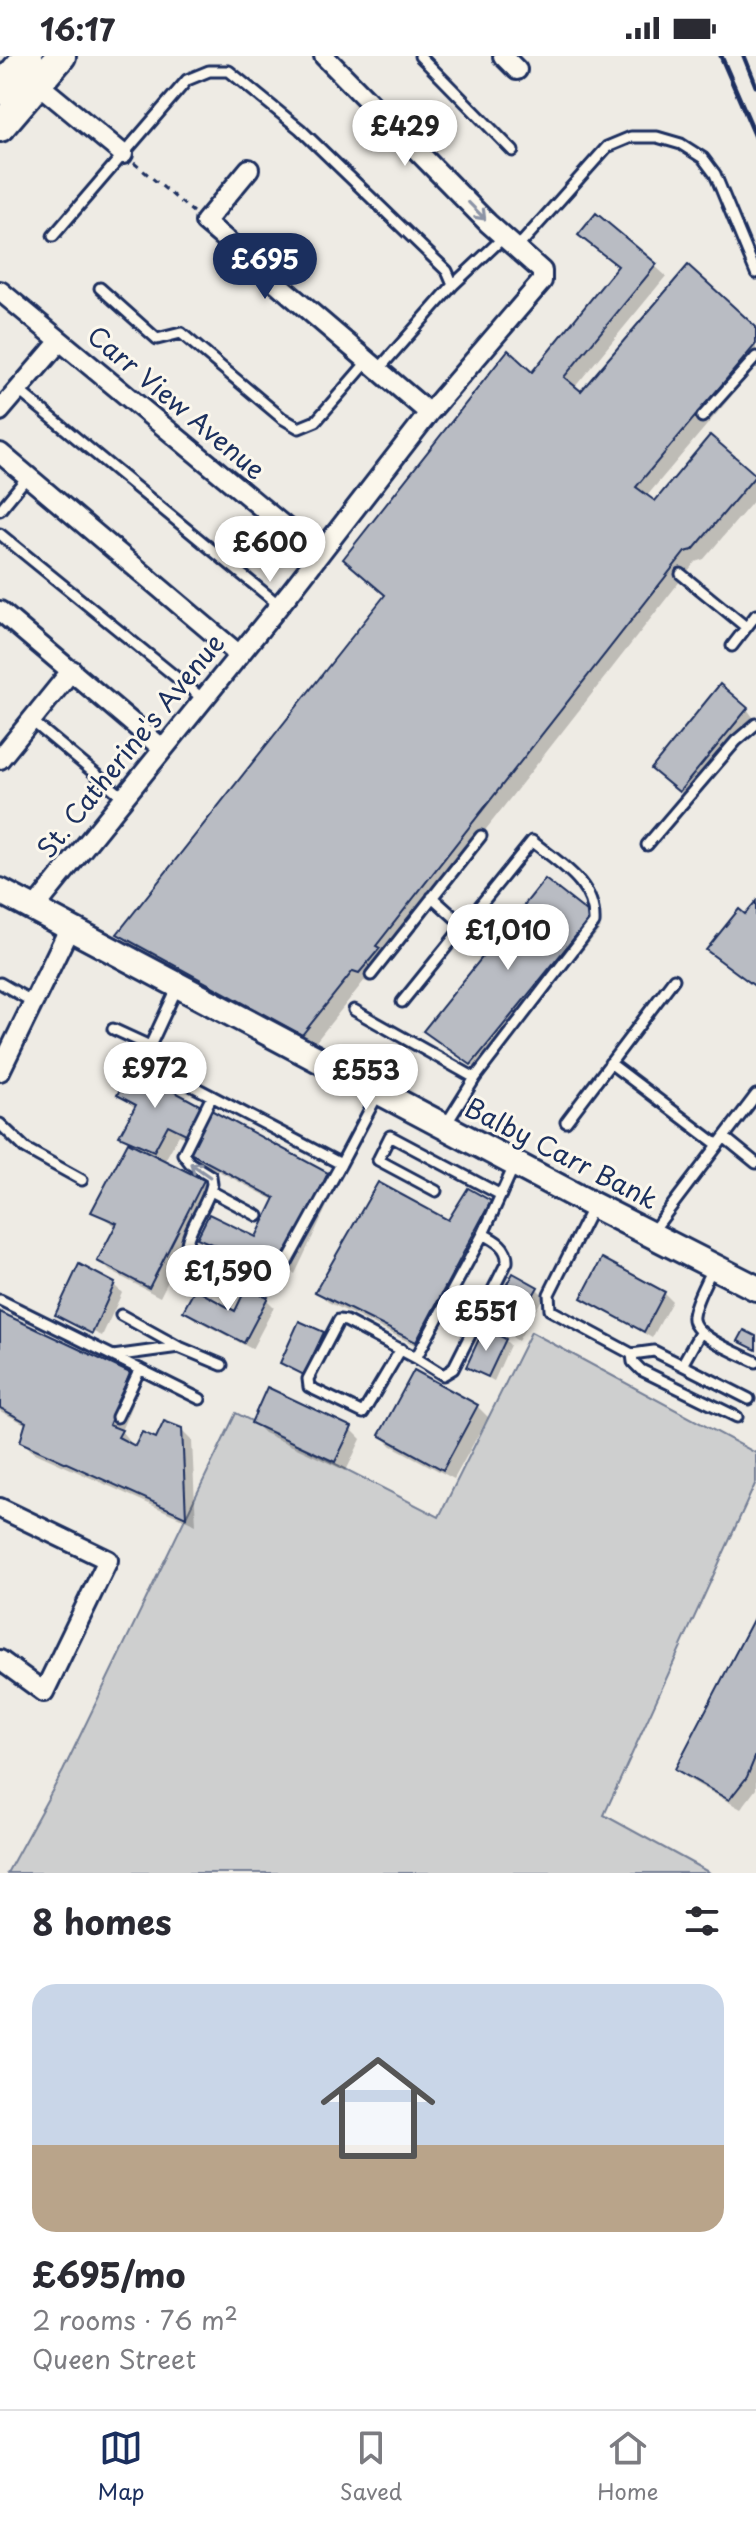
<!DOCTYPE html>
<html lang="en">
<head>
<meta charset="utf-8">
<style>
  body { margin:0; font-family:"Playpen Sans",sans-serif; background:#f7f7f7; color:#2b2b33; height:100vh; display:flex; flex-direction:column; font-size:30px; white-space:nowrap }
  * { box-sizing:border-box; margin:0 }
  p { font-size:26px; color:#7c7c81 }
  .icon { flex:none; width:44px; height:44px; fill:none; stroke:currentColor; stroke-width:2; stroke-linecap:round; stroke-linejoin:round }
  .map { position:relative; height:1817px; overflow:hidden }
  .details { display:flex; flex-direction:column; background:#fff; flex:1 }
  .details>* { flex:none }
  .price { position:absolute; translate:-50% -68px; padding:0 18px; border-radius:28px; background:#fff; color:#222; font-size:26px; line-height:52px; filter:drop-shadow(0 2px 4px #0008) }
  .price::after { content:''; position:absolute; left:50%; top:48px; width:24px; height:18px; margin-left:-12px; background:inherit; clip-path:polygon(0 0,100% 0,50% 100%) }
  .price.active { background:#1b2f5e; color:#fff }
  ul { padding:0; list-style:none }
  li { display:grid; align-content:center; gap:16px; height:424px; padding:0 32px }
  li+li { border-top:2px solid #e1e1e2 }
  li span { display:grid; place-items:center; height:248px; border-radius:24px; color:#555 }
  li>.icon { margin-inline-start:auto }
  span .icon { width:144px; height:144px; fill:#fffc; stroke-width:1 }
  li b { font-size:34px }
  h2 { display:flex; justify-content:space-between; align-items:center; height:96px; padding:0 32px; font-size:34px }
  .status { display:flex; justify-content:space-between; align-items:center; height:56px; padding:0 40px; background:#fff; direction:ltr }
  .status svg { height:22px; fill:currentColor }
  .tab-bar { display:flex; justify-content:space-around; align-items:center; height:112px; border-top:2px solid #e1e1e2; background:#fff; font-size:22px; color:#7c7c81 }
  .tab-bar a { display:grid; justify-items:center; gap:4px }
  .tab-bar .active { color:#1b2f5e }
  .map>svg:first-child { display:block }
  .green { fill:#cecfcf; stroke:#747f96; stroke-width:2 }
  .shadow { fill:#0003 }
  .building { fill:#b9bcc3; stroke:#1b2f5e; stroke-width:2 }
  .lines { fill:none; stroke-linecap:round; stroke-linejoin:round }
  .lane-casing { stroke:#1b2f5e; stroke-width:15 }
  .street-casing { stroke:#1b2f5e; stroke-width:24 }
  .secondary-casing { stroke:#1b2f5e; stroke-width:30 }
  .primary-casing { stroke:#1b2f5e; stroke-width:34 }
  .path { stroke:#1b2f5e; stroke-width:3; stroke-dasharray:6 6; stroke-linecap:butt }
  .lane { stroke:#fbf7ec; stroke-width:9 }
  .street { stroke:#fbf7ec; stroke-width:18 }
  .secondary { stroke:#fbf7ec; stroke-width:24 }
  .primary { stroke:#fbf7ec; stroke-width:28 }
  .rail { stroke:#1b2f5e; stroke-width:5 }
  .oneway { stroke:#8b93a5 }
  .labels { text-anchor:middle; stroke-width:6; stroke-linejoin:round; paint-order:stroke }
  .street-label { font-size:26px; fill:#1b2f5e; stroke:#fbf7ec }
</style>
</head>
<body>
<div class="status"><b>16:17</b><svg viewBox="0 0 49 12"><path d="M0 12V9h3v3zM5 12V6h3v6zM10 12V3h3v9zM15 12V0h3v12zM26 1h20v11H26zM47 4h2v5h-2z"/></svg></div>
<div class="map">
<svg width="756" height="1817" viewBox="0 0 756 1817">
  <rect width="100%" height="100%" fill="#eeebe4"/>
  <filter id="ink" filterUnits="userSpaceOnUse"><feTurbulence type="fractalNoise" baseFrequency=".0125" numOctaves="2"/><feDisplacementMap in="SourceGraphic" scale="16" xChannelSelector="R" yChannelSelector="G"/><feConvolveMatrix kernelMatrix="1 2 1 2 8 2 1 2 1" color-interpolation-filters="sRGB"/></filter>
  <g filter="url(#ink)">
    <path class="green" d="M531 1276 756 1397V1426L604 1759 710 1817H7L63 1715 236 1357 439 1461Z"/>
    <path class="shadow" d="M581 179 655 210 666 220 574 332 581 338 756 273V311L646 441 655 448 710 382 756 421V442L704 503 695 506 386 901 389 904 370 927 364 925 314 988 130 888 120 878 387 540 533 319 619 211Z
      M747 653 756 665 690 745 664 723Z
      M591 861 601 872 483 1018 426 974Z
      M120 1039 201 1053 210 1061 327 1118 337 1129 295 1218 273 1204 266 1216 210 1192 199 1182 257 1184 276 1145 201 1106 191 1096 196 1087 179 1079 164 1106 203 1126 213 1136 160 1241 110 1215 99 1204 117 1171 93 1155 129 1087 122 1080 136 1053Z
      M490 1146 500 1157 427 1295 328 1246 318 1236Z
      M114 1229 122 1237 102 1280 63 1261V1265L57 1258Z
      M536 1232 544 1240 518 1285 488 1265Z
      M664 1237 672 1245 652 1282 583 1241Z
      M266 1243 274 1251 252 1293 193 1262 185 1254 236 1258Z
      M0 1258 129 1318 140 1329 121 1375 136 1393 181 1374 192 1385 196 1469 33 1396 22 1385 27 1369 0 1355Z
      M323 1278 331 1286 312 1325 282 1307Z
      M505 1284 510 1289 494 1325 468 1311Z
      M477 1350 488 1361 454 1423 392 1390 381 1379Z
      M253 1366 351 1373 361 1383 346 1415 264 1377Z
      M756 1563V1733L741 1753 688 1723 677 1713Z"/>
    <path class="building" d="M596 157 657 208 564 321 581 335 688 209 756 271V288L636 431 655 445 710 379 756 419 693 494 685 496 376 890 380 892 359 917 353 915 302 979 117 878 385 539 343 503 508 294 532 316 618 210 578 179Z
      M720 628 748 652 679 736 651 713Z
      M545 823 592 860 471 1009 423 975Z
      M756 845V931L706 894 739 853 745 858Z
      M131 1012 203 1051 188 1079 168 1069 154 1095 119 1080 136 1049 117 1039Z
      M211 1054 328 1117 284 1209 262 1195 255 1206 197 1182 209 1158 256 1181 275 1142 188 1096Z
      M128 1086 204 1124 149 1232 97 1205 117 1167 91 1156Z
      M378 1126 448 1164 468 1132 491 1145 416 1286 315 1236Z
      M602 1202 665 1236 644 1276 581 1242Z
      M79 1208 115 1227 92 1278 55 1259Z
      M513 1217 538 1231 510 1279 486 1265Z
      M246 1232 268 1241 244 1287 183 1255 195 1233 235 1255Z
      M0 1256 130 1317 109 1369 122 1374 118 1381 135 1390 142 1376 156 1382 164 1365 182 1372 186 1461 20 1386 26 1366 0 1352Z
      M299 1265 324 1276 304 1319 280 1307Z
      M484 1272 506 1283 488 1321 466 1311Z
      M744 1274 756 1280V1294L738 1285Z
      M414 1314 478 1349 443 1414 379 1379Z
      M267 1331 352 1371 335 1406 251 1367Z
      M756 1558V1699L747 1721 729 1744 675 1713Z"/>
    <g class="lines">
      <defs>
        <path id="lane" d="M420 0 513 95
          M53 180 187 24 209 15H229L300 73 447 215 453 229 378 314
          M517 192 607 91 631 81H657L681 88 703 102 715 118 756 217
          M453 229 505 180
          M100 232 157 283 181 277 282 362 299 372 316 365 368 305
          M18 334 279 549
          M702 361 756 301
          M0 454 28 420
          M0 478 203 643
          M681 518 746 571
          M732 590 756 559
          M32 665 123 741
          M647 789 736 685 756 668
          M432 841 464 870
          M371 919 481 780
          M0 927 33 946
          M402 946 532 785C560 808 596 827 594 867L475 1022
          M354 954 475 1022 445 1070
          M113 973 150 990 178 930
          M150 990 143 1004 341 1108 379 1036
          M610 1007 718 1089
          M212 1040 183 1098 190 1107 211 1120 212 1128C206 1159 171 1184 195 1215L249 1225 280 1219 341 1108
          M566 1066 674 923
          M0 1068 26 1093 82 1124
          M724 1081 756 1107
          M211 1135 258 1160
          M436 1135 378 1104 390 1080 501 1139
          M592 1152 549 1238 550 1254 632 1298 654 1295 682 1309
          M652 1176 756 1039
          M483 1178 514 1110
          M712 1212C706 1227 695 1244 693 1260 690 1279 740 1298 756 1306
          M0 1244 200 1343
          M121 1259 177 1290
          M700 1277 682 1309 749 1343
          M401 1293 363 1357 309 1331 308 1323 339 1264 346 1265 416 1302 483 1178C495 1184 508 1191 507 1206L453 1313 443 1319 416 1302
          M632 1298 633 1306 641 1314 737 1361
          M113 1300 179 1291 222 1309
          M117 1361 140 1313"/>
        <path id="street" d="M503 0 517 14
          M38 28 123 98
          M249 113 205 166 429 357
          M0 235 319 499
          M0 355 60 285
          M0 397 238 598
          M0 555 163 693
          M0 703 72 614
          M34 853 291 535 429 357 542 225V215L488 167 324 0
          M0 1015 69 873
          M0 1452 108 1504 44 1636 0 1604"/>
        <path id="secondary" d="M0 835 593 1149 756 1232"/>
        <path id="primary" d="M0 34 28 0
          M0 71 61 0"/>
      </defs>
      <use href="#lane" class="lane-casing"/>
      <use href="#street" class="street-casing"/>
      <use href="#secondary" class="secondary-casing"/>
      <use href="#primary" class="primary-casing"/>
      <path class="path" d="M134 107 193 156"/>
      <use href="#lane" class="lane"/>
      <use href="#street" class="street"/>
      <use href="#secondary" class="secondary"/>
      <use href="#primary" class="primary"/>
      <path class="rail" d="M721 0 756 81
        M744 0 756 30"/>
    </g>
    <defs><path id="oneway-shaft" d="M-6 0H5M1.5-3L5.5 0L1.5 3" fill="none" stroke-width="1.6" stroke-linecap="round" stroke-linejoin="round" transform="scale(2)"/></defs>
    <g class="oneway">
      <use href="#oneway-shaft" transform="translate(477 155) rotate(46)"/>
      <use href="#oneway-shaft" transform="translate(200 1114) rotate(-145)"/>
    </g>
  </g>
  <g class="labels">
    <g class="street-label">
      <text transform="translate(176 347) rotate(40)" y="9">Carr View Avenue</text>
      <text transform="translate(131 690) rotate(-51)" y="9">St. Catherine's Avenue</text>
      <text transform="translate(561 1098) rotate(27)" y="9">Balby Carr Bank</text>
    </g>
  </g>
</svg>
<b class="price" style="left:405px;top:112px">£429</b>
<b class="price active" style="left:265px;top:245px">£695</b>
<b class="price" style="left:270px;top:528px">£600</b>
<b class="price" style="left:508px;top:916px">£1,010</b>
<b class="price" style="left:155px;top:1054px">£972</b>
<b class="price" style="left:366px;top:1056px">£553</b>
<b class="price" style="left:228px;top:1257px">£1,590</b>
<b class="price" style="left:486px;top:1297px">£551</b>
</div>
<section class="details">
<h2>8 homes<svg class="icon" aria-label="filters" viewBox="0 0 24 24"><path d="M4 7h16M4 17h16"/><circle cx="9" cy="7" r="2"/><circle cx="15" cy="17" r="2"/></svg></h2>
<ul>
<li><span style="background:linear-gradient(#c9d6e8 65%,#b9a48a 0)"><svg class="icon" aria-label="home" viewBox="0 0 24 24"><path d="M3 11l9-7 9 7M6 9v11h12V9"/></svg></span><div><b>£695/mo</b><p>2 rooms · 76 m²</p><p>Queen Street</p></div></li>
</ul>
</section>
<nav class="tab-bar">
<a class="active"><svg class="icon" aria-label="map" viewBox="0 0 24 24"><path d="M3 6l6-2 6 2 6-2v14l-6 2-6-2-6 2zM9 4v14M15 6v14"/></svg>Map</a>
<a><svg class="icon" aria-label="saved" viewBox="0 0 24 24"><path d="M7 4h10v16l-5-4-5 4z"/></svg>Saved</a>
<a><svg class="icon" aria-label="home" viewBox="0 0 24 24"><path d="M3 11l9-7 9 7M6 9v11h12V9"/></svg>Home</a>
</nav>
</body>
</html>
